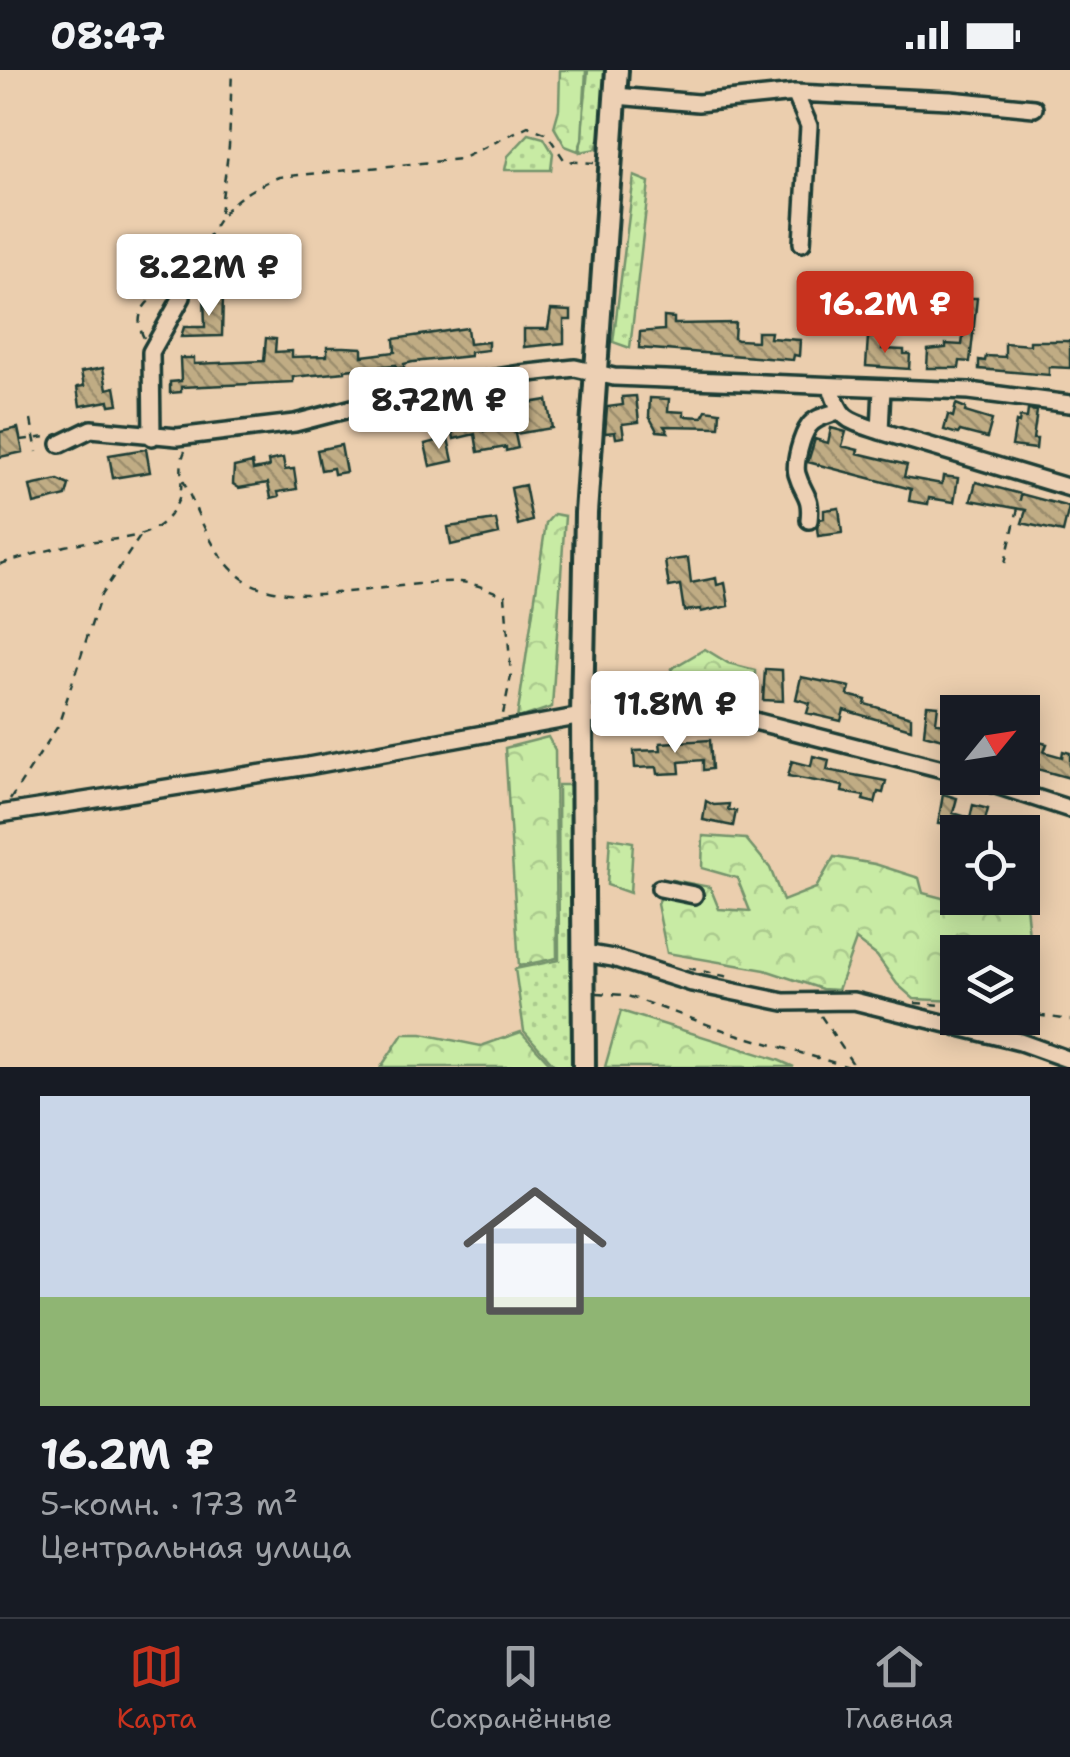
<!DOCTYPE html>
<html lang="ru">
<head>
<meta charset="utf-8">
<style>
  body { margin:0; font-family:"Shantell Sans",sans-serif; background:#20242c; color:#f1f3f6; height:100vh; display:flex; flex-direction:column; font-size:38px; white-space:nowrap }
  * { box-sizing:border-box; margin:0 }
  p { font-size:32px; color:#9ea1a6 }
  .icon { flex:none; width:55px; height:55px; fill:none; stroke:currentColor; stroke-width:2; stroke-linecap:round; stroke-linejoin:round }
  .map { position:relative; height:997px; overflow:hidden }
  .sheet { display:flex; flex-direction:column; background:#171b24; flex:1 }
  .sheet>* { flex:none }
  .needle { width:65px; rotate:60deg }
  .fabs { position:absolute; left:940px; top:625px; display:grid; gap:20px }
  .fabs a { display:grid; place-items:center; width:100px; height:100px; border-radius:0px; background:#171b24; box-shadow:0 5px 25px #0003; font-size:50px }
  .price { position:absolute; translate:-50% -85px; padding:0 22px; border-radius:10px; background:#fff; color:#222; font-size:32px; line-height:65px; filter:drop-shadow(0 2px 5px #0008) }
  .price::after { content:''; position:absolute; left:50%; top:60px; width:30px; height:22px; margin-left:-15px; background:inherit; clip-path:polygon(0 0,100% 0,50% 100%) }
  .price.on { background:#c8321e; color:#fff }
  ul { padding:0; list-style:none }
  li { display:grid; align-content:center; gap:20px; height:530px; padding:0 40px }
  li span { display:grid; place-items:center; height:310px; border-radius:0px; color:#555 }
  li>.icon { margin-inline-start:auto }
  span .icon { width:180px; height:180px; fill:#fffc; stroke-width:1 }
  li b { font-size:42px }
  .status { display:flex; justify-content:space-between; align-items:center; height:70px; padding:0 50px; background:#171b24; direction:ltr }
  .status svg { height:28px; fill:currentColor }
  .tab-bar { display:flex; justify-content:space-around; align-items:center; height:140px; border-top:2px solid #363941; background:#171b24; font-size:28px; color:#9ea1a6 }
  .tab-bar a { display:grid; justify-items:center; gap:5px }
  .tab-bar .on { color:#c8321e }
  .map>svg:first-child { display:block }
  .grass { fill:url(#grass-dots); stroke:#74946c; stroke-width:2.5 }
  .forest { fill:url(#forest-crowns); stroke:#74946c; stroke-width:2.5 }
  .building { fill:url(#building-back-hatch); stroke:#1f3d34; stroke-width:2.5 }
  .lines { fill:none; stroke-linecap:round; stroke-linejoin:round }
  .minor-casing { stroke:#1f3d34; stroke-width:22 }
  .major-casing { stroke:#1f3d34; stroke-width:28 }
  .path { stroke:#1f3d34; stroke-width:2.5; stroke-dasharray:8 8; stroke-linecap:butt }
  .minor { stroke:#edd0b4; stroke-width:15 }
  .major { stroke:#edd0b4; stroke-width:20 }
</style>
</head>
<body>
<div class="status"><b>08:47</b><svg viewBox="0 0 49 12"><path d="M0 12V9h3v3zM5 12V6h3v6zM10 12V3h3v9zM15 12V0h3v12zM26 1h20v11H26zM47 4h2v5h-2z"/></svg></div>
<div class="map">
<svg width="1070" height="997" viewBox="0 0 1070 997">
  <defs>
    <pattern id="grass-dots" width="8" height="8" patternUnits="userSpaceOnUse" patternTransform="scale(2.5)"><rect width="8" height="8" fill="#c8eba4"/><path d="M2 2h.1M6 6h.1" fill="none" stroke="#abca8e" stroke-width="1.8" stroke-linecap="round"/></pattern>
    <pattern id="forest-crowns" width="20" height="18" patternUnits="userSpaceOnUse" patternTransform="scale(2.5)"><rect width="20" height="18" fill="#c8eba4"/><path d="M2 6a3 3 0 1 1 6 0M12 15a3 3 0 1 1 6 0" fill="none" stroke="#abca8e"/></pattern>
    <pattern id="building-back-hatch" width="6" height="6" patternUnits="userSpaceOnUse" patternTransform="scale(2.5)"><rect width="6" height="6" fill="#c0ac84"/><path d="M-1 5l2 2M0 0l6 6M5-1l2 2" fill="none" stroke="#9b8d6d"/></pattern>
  </defs>
  <rect width="100%" height="100%" fill="#ebceae"/>
  <filter id="ink" filterUnits="userSpaceOnUse"><feTurbulence type="fractalNoise" baseFrequency=".01" numOctaves="2"/><feDisplacementMap in="SourceGraphic" scale="20" xChannelSelector="R" yChannelSelector="G"/><feConvolveMatrix kernelMatrix="1 2 1 2 8 2 1 2 1" color-interpolation-filters="sRGB"/></filter>
  <g filter="url(#ink)">
    <path class="grass" d="M588 0H605L600 68 596 79 580 82Z
      M529 64 544 68 553 83 551 100H505L508 86Z
      M634 106 649 112 630 278 613 272Z
      M558 715H573V997H556L524 961 515 899 559 890Z"/>
    <path class="forest" d="M560 0H586L582 70 578 81 565 76 554 57 559 39Z
      M554 444 565 446 552 637 517 649 546 453Z
      M705 579 728 593 755 600V634L728 636 702 626 696 614 676 609 671 599Z
      M548 667 555 680 557 888 519 896 505 678Z
      M703 766 746 769 770 798 783 831 816 818 834 787 875 794 919 808 923 823 969 835 973 828H1022L1024 813 1030 878 1023 908 1022 882H958L957 931 914 929 897 914 877 886 856 870 838 920 822 919 765 900 667 883 657 834 672 810 710 817 719 839 750 841 737 808 702 798Z
      M610 768 633 772 630 823 607 815Z
      M621 941 778 990 794 997H605Z
      M521 962 553 997H381L403 964H422L481 976Z"/>
    <path class="building" d="M204 224H223L222 266 181 267 184 257H205Z
      M968 228H977L970 292 960 291 959 298H927L928 280 946 278V274L962 275Z
      M551 240 571 241V250H564V273L524 277V259H548Z
      M664 247 674 248V254L735 253 734 268 738 270 757 271V262H771L770 268 800 270 799 286 794 285 793 290 639 278 640 262 664 260Z
      M467 258 469 274 488 272V280L470 282V286L413 292 404 294V298H396V295L345 300V302L293 307V312L181 317V322L170 323V312L181 311 180 288H194V294L264 291 266 268 276 269 275 282 292 281V287L327 286V277H344L362 278V286L395 282 394 269Z
      M868 267 883 268 882 279 904 280V284H910L909 299 866 296Z
      M1030 271H1070V298L1049 297V305L979 299V290L985 291 986 286 1005 287V273L1030 275Z
      M103 298 107 319 115 317 118 334 110 335 109 331 80 336 77 317 84 316 81 302Z
      M519 315 522 334 547 330 552 358 515 364 518 378 506 381V377L478 382 475 364 454 369 451 353 469 349 468 341 479 339 484 361 514 352 508 317Z
      M636 326 639 352 622 354 624 367 616 368 615 362 605 363 607 337 623 335 622 327Z
      M650 328 669 329 668 341 684 342V346L702 347 706 340 720 342 719 357 664 356 668 362 657 361 649 346Z
      M956 334 966 338 965 342 992 350 987 368 960 361 958 364 944 360 948 345 953 347Z
      M1028 340 1037 341 1033 369H1037L1036 379 1012 376 1016 352 1019 353 1020 347 1027 348Z
      M18 358 23 382 0 387V362Z
      M831 358 846 362 842 376 858 380 857 383 907 395 904 407 942 414 943 406 958 408 954 432 929 428 928 434 909 431 911 419 808 392 815 369 828 373Z
      M448 368 453 391 430 396 425 374Z
      M341 375 346 402 334 404 333 398 321 400 317 380Z
      M146 379 150 402 113 408 109 385Z
      M283 388 285 400 294 399 297 419 278 422 279 426 271 428 268 413 239 418 233 414 234 397 252 393 253 400 269 397 268 391Z
      M58 410 69 415 66 426 34 434 30 416Z
      M976 412 1069 437 1063 462 1022 453 1026 440 971 430Z
      M525 415 532 451 518 455 511 418Z
      M839 438 842 463 818 466 817 458 820 449 824 448V440Z
      M496 450 499 464 451 475 448 457Z
      M688 488 691 513 716 508 717 515 725 513 729 536 701 542V539L684 541 680 515 669 517 665 491Z
      M765 599 782 600 783 631 763 630Z
      M801 607 850 617 848 625 866 630 865 634 911 647V659L844 640 841 651 807 643 810 633 796 629Z
      M927 635 938 636 936 652 950 656 946 670 924 664Z
      M1026 669 1047 674 1044 682 1062 687 1063 681 1070 683V708L1023 695Z
      M710 670 712 699 703 700V690L679 692 680 703 658 704 657 697 635 698 634 681 661 680 660 673Z
      M813 686 829 690 827 700 886 711 883 723 878 722 875 733 863 730 864 726 842 722 843 716 788 706 792 691 811 696Z
      M943 724 957 728 953 743 970 748 973 735 988 739 982 762H963L964 757 938 754Z
      M706 731 714 735 729 734 728 740 736 741 733 756 703 750Z"/>
    <g class="lines">
      <defs>
        <path id="minor" d="M795 23 809 56 802 173
          M616 26 698 33 795 23 950 30 1034 38
          M831 317C841 351 847 350 880 361
          M882 318 880 361 1070 418
          M152 367 151 282 182 227
          M60 374 91 359 177 367 295 353 422 320 520 304 575 298 614 307 969 321 1070 334
          M809 450C812 425 803 425 797 404 794 393 802 365 809 356 815 347 829 345 838 341
          M974 708 1070 739
          M0 744 308 696 582 646 643 643 735 646 958 703
          M660 818 694 825
          M584 883 613 888 692 913 784 932 854 931 1020 972 1070 990"/>
        <path id="major" d="M584 997 582 646 586 443 617 0"/>
      </defs>
      <use href="#minor" class="minor-casing"/>
      <use href="#major" class="major-casing"/>
      <path class="path" d="M220 143 229 76 232 0
        M144 268C127 235 162 219 189 209 215 155 218 131 279 107L461 89 528 56 547 64 565 91 594 93
        M31 350 37 382
        M21 370 48 367
        M183 410C198 442 212 486 242 508 289 543 403 509 460 512 475 513 491 521 505 525L511 606 502 649
        M1005 493 1023 417
        M0 494C25 487 50 479 75 474 112 466 157 476 177 433 186 415 177 398 185 381
        M10 730 58 656 101 525 141 465
        M688 898 729 907
        M597 923 625 925 729 962 849 997
        M915 933 958 936
        M1022 943 1070 950
        M821 946 855 997"/>
      <use href="#minor" class="minor"/>
      <use href="#major" class="major"/>
    </g>
  </g>
</svg>
<div class="fabs">
<a><svg class="needle" viewBox="-14 -14 28 28"><path d="M0-13l5 13h-10z" fill="#e53935"/><path d="M0 13l5-13h-10z" fill="#9ea1a6"/></svg></a>
<a><svg class="icon" aria-label="locate" viewBox="0 0 24 24"><circle cx="12" cy="12" r="6"/><path d="M12 2v4M12 18v4M2 12h4M18 12h4"/></svg></a>
<a><svg class="icon" aria-label="layers" viewBox="0 0 24 24"><path d="M12 4l9 5-9 5-9-5zM3 14l9 5 9-5"/></svg></a>
</div>
<b class="price" style="left:209px;top:249px">8.22M ₽</b>
<b class="price on" style="left:885px;top:286px">16.2M ₽</b>
<b class="price" style="left:439px;top:382px">8.72M ₽</b>
<b class="price" style="left:675px;top:686px">11.8M ₽</b>
</div>
<section class="sheet">
<ul>
<li><span style="background:linear-gradient(#c9d6e8 65%,#8fb573 0)"><svg class="icon" aria-label="home" viewBox="0 0 24 24"><path d="M3 11l9-7 9 7M6 9v11h12V9"/></svg></span><div><b>16.2M ₽</b><p>5-комн. · 173 m²</p><p>Центральная улица</p></div></li>
</ul>
</section>
<nav class="tab-bar">
<a class="on"><svg class="icon" aria-label="map" viewBox="0 0 24 24"><path d="M3 6l6-2 6 2 6-2v14l-6 2-6-2-6 2zM9 4v14M15 6v14"/></svg>Карта</a>
<a><svg class="icon" aria-label="saved" viewBox="0 0 24 24"><path d="M7 4h10v16l-5-4-5 4z"/></svg>Сохранённые</a>
<a><svg class="icon" aria-label="home" viewBox="0 0 24 24"><path d="M3 11l9-7 9 7M6 9v11h12V9"/></svg>Главная</a>
</nav>
</body>
</html>
